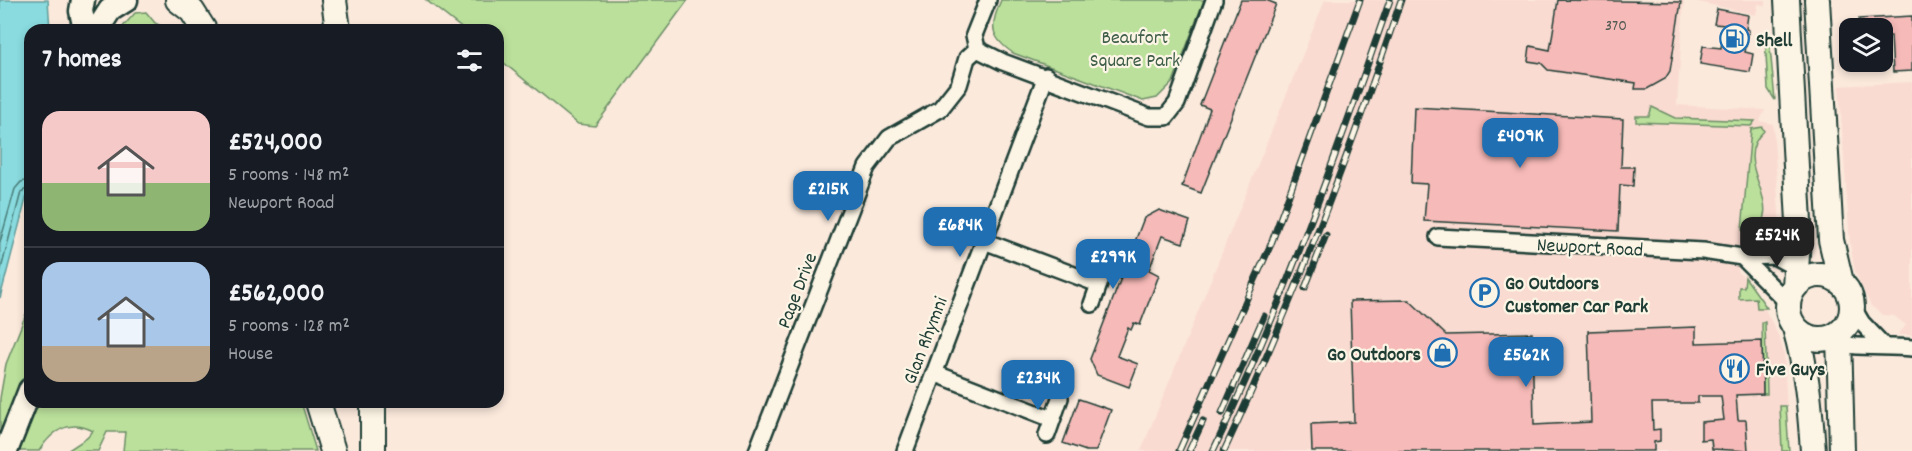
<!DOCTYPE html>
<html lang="en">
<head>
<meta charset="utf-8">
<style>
  body { margin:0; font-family:Dekko,sans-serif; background:#242831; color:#f1f3f6; height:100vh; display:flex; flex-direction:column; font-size:22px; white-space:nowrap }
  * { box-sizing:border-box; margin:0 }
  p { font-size:20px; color:#9ea1a6 }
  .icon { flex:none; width:33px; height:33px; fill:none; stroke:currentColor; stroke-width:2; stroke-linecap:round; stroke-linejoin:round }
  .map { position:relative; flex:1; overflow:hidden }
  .details { position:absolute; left:24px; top:24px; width:480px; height:384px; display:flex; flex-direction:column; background:#171b24; border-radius:18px; box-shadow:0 3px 9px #0003 }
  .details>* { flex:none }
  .tools { position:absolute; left:1839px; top:18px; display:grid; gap:12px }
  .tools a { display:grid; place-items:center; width:54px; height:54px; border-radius:12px; background:#171b24; box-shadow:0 3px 9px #0003; font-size:30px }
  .price { position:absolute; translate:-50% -51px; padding:0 14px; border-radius:12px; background:#1f6fb2; color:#fff; font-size:20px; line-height:39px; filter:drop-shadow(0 2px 3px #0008) }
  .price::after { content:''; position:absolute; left:50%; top:36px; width:18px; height:14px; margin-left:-9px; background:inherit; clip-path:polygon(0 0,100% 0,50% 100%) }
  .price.selected { background:#222; color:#fff }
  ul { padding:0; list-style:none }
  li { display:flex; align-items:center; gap:18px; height:150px; padding:0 18px }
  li+li { border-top:2px solid #363941 }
  li span { display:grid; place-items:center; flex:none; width:168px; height:120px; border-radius:18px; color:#555 }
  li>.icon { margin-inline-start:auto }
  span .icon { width:72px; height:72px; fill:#fffc; stroke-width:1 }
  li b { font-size:26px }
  h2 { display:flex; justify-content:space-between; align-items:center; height:72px; padding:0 18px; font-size:26px }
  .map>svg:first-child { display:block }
  .built { fill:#fadbd1 }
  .green { fill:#bbe09b; stroke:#6d8e68; stroke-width:1.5 }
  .water { fill:#89dbdf; stroke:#5f9c9b; stroke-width:1.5 }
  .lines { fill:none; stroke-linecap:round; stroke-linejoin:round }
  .shore { stroke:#497c78; stroke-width:1.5 }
  .building { fill:#f6bab8; stroke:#1f3d34; stroke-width:1.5 }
  .street-casing { stroke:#1f3d34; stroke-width:20 }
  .secondary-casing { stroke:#1f3d34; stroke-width:27 }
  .primary-casing { stroke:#1f3d34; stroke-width:28 }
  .street { stroke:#fcf5e5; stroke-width:15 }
  .secondary { stroke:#fcf5e5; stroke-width:22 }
  .primary { stroke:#fcf5e5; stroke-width:24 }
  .rail-casing { stroke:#1f3d34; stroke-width:7 }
  .rail { stroke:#fcf5e5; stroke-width:4.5; stroke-dasharray:14; stroke-linecap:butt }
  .labels { text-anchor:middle; stroke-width:4.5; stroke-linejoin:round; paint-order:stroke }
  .number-label { font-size:16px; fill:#555c55 }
  .park-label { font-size:20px; fill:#3e5e49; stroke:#fcf5e5 }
  .poi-label { font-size:20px; font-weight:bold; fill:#1f3d34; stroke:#fcf5e5; text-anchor:start }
  .street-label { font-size:20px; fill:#1f3d34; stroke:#fcf5e5 }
</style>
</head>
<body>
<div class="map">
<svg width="1912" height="451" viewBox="0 0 1912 451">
  <rect width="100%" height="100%" fill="#fbe9dc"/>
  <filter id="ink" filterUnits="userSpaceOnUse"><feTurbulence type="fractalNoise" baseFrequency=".0167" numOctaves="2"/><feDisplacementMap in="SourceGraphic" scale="12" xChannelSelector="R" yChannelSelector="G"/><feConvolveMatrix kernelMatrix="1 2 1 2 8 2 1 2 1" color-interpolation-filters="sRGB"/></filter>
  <g filter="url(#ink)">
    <path class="built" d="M1325 0H1684L1677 105 1765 110 1760 121 1773 124 1780 227 1775 236 1765 242 1742 243 1738 273 1745 277 1757 293 1780 339 1784 353 1789 451H1141Z
      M1690 0H1766V6L1758 4 1756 15Z
      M1912 82V335H1898L1906 325 1894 316 1883 315 1871 306 1855 272 1850 244 1839 86Z"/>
    <path class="green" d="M426 0H688L595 126 578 124 498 58V30H464Z
      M1001 0H1204L1173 82 1157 98 1143 101 1013 53C988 36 991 25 1001 0Z
      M146 12 155 23 169 30H120L135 13Z
      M1765 37H1769L1775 100 1768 89Z
      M1652 107 1675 118 1755 121 1751 126 1636 122V116H1649Z
      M1762 127 1764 131C1727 165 1792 205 1750 235L1742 230 1751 129Z
      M1745 277 1767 308H1757L1756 298 1739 299V287H1744Z
      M30 304V363L0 439V398L6 364Z
      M1765 322 1767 394H1763L1762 323Z
      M39 402H301L316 451H123L125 432H107L98 451H67L87 438 93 431C70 419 52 430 39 451H19Z
      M1780 406H1786L1789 451H1782Z"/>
    <path class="water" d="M0 0H48L50 30H30V184L0 298Z"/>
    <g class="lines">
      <path class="shore" d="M0 242 15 189 21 182 30 180
        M0 273 21 192 30 187"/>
    </g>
    <path class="building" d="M1241 0H1266L1276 4 1201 193 1182 186 1210 109 1200 105Z
      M1558 0 1681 2 1670 71 1665 79 1647 89H1635L1636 83 1548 70 1541 63 1528 61 1530 46 1550 50Z
      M1717 9 1748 15 1746 29 1749 30 1745 52 1753 54 1750 72 1700 64 1703 46 1721 48 1725 25 1714 24Z
      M1912 16V71L1893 72 1891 36H1882V28H1859V19Z
      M1414 107 1623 119 1621 167H1634L1633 186 1620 185 1618 231 1424 221 1427 184 1411 183Z
      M1159 210 1190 221 1183 243 1162 236 1149 270 1159 275 1140 325 1134 323 1131 330 1128 328 1117 356 1138 364 1129 387 1097 375 1090 359 1144 218Z
      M1409 300 1446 335 1532 333 1534 425 1591 422 1588 331 1696 327V343L1762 341 1763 394 1736 395 1738 420H1746L1748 451 1712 449 1711 439 1701 440V422L1724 420 1721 396H1698V403H1652L1653 430 1660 429V441L1654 442V451H1312L1311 424 1354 422 1350 301Z
      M1079 399 1111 410 1096 451H1086L1063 443Z"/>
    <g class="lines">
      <defs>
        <path id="street" d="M988 0 974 35 977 49 1003 62 1149 117H1166L1177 103 1214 0
          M1438 237 1703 251 1742 257 1774 256 1811 276
          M984 241 1098 284
          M1742 257 1788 303
          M1092 304 1106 265
          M1852 306 1862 323 1884 346
          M1822 339C1852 350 1881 345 1912 348
          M934 373 1052 419
          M1047 435 1060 398
          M757 451 867 167 889 138 940 109 959 85 967 58 977 49
          M905 451 1046 76"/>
        <path id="secondary" d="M83 0 81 11 85 30
          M97 30 110 10 126 0
          M6 451 30 390"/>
        <path id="primary" d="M178 0 192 11 204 30
          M334 0 338 30
          M1787 0 1799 222 1795 287
          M1817 0 1831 240 1841 282
          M1788 307a32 32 0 1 1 64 0a32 32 0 1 1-64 0Z
          M1795 328C1807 369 1810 409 1813 451
          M1839 334 1842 451
          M318 402 333 451
          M373 451V402"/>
      </defs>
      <use href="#street" class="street-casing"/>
      <use href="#secondary" class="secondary-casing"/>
      <use href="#primary" class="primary-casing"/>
      <use href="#street" class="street"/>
      <use href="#secondary" class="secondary"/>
      <use href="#primary" class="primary"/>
      <defs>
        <path id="rail" d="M1305 288 1326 235
          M1222 413 1264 316
          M1179 451 1271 244 1360 0
          M1189 451 1203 421
          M1213 451C1283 305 1337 153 1390 0
          M1224 451C1293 304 1350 153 1401 0"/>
      </defs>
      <use href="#rail" class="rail-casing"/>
      <use href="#rail" class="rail"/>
    </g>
  </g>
  <defs>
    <symbol id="fuel-ring" viewBox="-11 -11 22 22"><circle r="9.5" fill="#fcf5e5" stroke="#1f6fb2" stroke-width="1.5"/><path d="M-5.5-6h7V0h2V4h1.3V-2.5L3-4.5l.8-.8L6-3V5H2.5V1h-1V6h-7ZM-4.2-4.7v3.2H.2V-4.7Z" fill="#1f6fb2"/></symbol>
    <symbol id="parking-ring" viewBox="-11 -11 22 22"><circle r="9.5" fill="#fcf5e5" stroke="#1f6fb2" stroke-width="1.5"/><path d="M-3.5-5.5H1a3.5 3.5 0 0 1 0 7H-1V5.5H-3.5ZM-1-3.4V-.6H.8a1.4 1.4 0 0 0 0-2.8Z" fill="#1f6fb2"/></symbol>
    <symbol id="shop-ring" viewBox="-11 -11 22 22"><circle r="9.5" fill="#fcf5e5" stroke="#1f6fb2" stroke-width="1.5"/><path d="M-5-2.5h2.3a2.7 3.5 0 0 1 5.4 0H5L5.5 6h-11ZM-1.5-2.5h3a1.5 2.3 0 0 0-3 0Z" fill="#1f6fb2"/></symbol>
    <symbol id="restaurant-ring" viewBox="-11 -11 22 22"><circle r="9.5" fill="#fcf5e5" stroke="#1f6fb2" stroke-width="1.5"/><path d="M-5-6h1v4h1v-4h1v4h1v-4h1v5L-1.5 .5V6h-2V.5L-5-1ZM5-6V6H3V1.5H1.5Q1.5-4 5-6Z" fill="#1f6fb2"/></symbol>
  </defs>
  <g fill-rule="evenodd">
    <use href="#fuel-ring" x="1718" y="22" width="33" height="33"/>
    <use href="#parking-ring" x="1468" y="276" width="33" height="33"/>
    <use href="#shop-ring" x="1426" y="336" width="33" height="33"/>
    <use href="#restaurant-ring" x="1718" y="352" width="33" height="33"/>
  </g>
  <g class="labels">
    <g class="number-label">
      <text x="1616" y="30">370</text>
    </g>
    <g class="park-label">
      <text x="1135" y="43">Beaufort<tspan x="1135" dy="23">Square Park</tspan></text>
    </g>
    <g class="poi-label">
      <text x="1756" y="46">Shell</text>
      <text x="1505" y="289">Go Outdoors<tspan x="1505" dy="23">Customer Car Park</tspan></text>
      <text x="1421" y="360" text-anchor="end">Go Outdoors</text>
      <text x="1756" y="375">Five Guys</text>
    </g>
    <g class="street-label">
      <text transform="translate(1590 246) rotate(3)" y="7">Newport Road</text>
      <text transform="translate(796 290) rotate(-69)" y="7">Page Drive</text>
      <text transform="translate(924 340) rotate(-69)" y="7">Glan Rhymni</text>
    </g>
  </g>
</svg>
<div class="tools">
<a><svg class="icon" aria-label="layers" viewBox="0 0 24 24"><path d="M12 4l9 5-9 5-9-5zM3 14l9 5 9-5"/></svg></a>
</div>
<b class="price" style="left:1520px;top:169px">£409K</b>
<b class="price" style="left:828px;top:222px">£215K</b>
<b class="price" style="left:960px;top:258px">£684K</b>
<b class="price selected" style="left:1777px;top:268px">£524K</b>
<b class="price" style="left:1113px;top:290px">£299K</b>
<b class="price" style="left:1526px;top:388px">£562K</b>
<b class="price" style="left:1038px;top:411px">£234K</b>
<section class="details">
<h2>7 homes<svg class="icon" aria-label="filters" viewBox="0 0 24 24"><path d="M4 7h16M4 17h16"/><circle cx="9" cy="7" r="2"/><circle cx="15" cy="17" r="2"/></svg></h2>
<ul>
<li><span style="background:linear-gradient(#f6c9c9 60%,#8fb573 0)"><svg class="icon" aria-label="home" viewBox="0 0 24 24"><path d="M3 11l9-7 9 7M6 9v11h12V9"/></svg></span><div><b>£524,000</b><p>5 rooms · 148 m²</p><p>Newport Road</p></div></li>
<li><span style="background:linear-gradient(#a9c7e8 70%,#b9a48a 0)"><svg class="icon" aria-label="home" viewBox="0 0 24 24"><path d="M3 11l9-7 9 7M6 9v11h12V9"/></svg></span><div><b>£562,000</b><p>5 rooms · 128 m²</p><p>House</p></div></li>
</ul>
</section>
</div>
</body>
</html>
